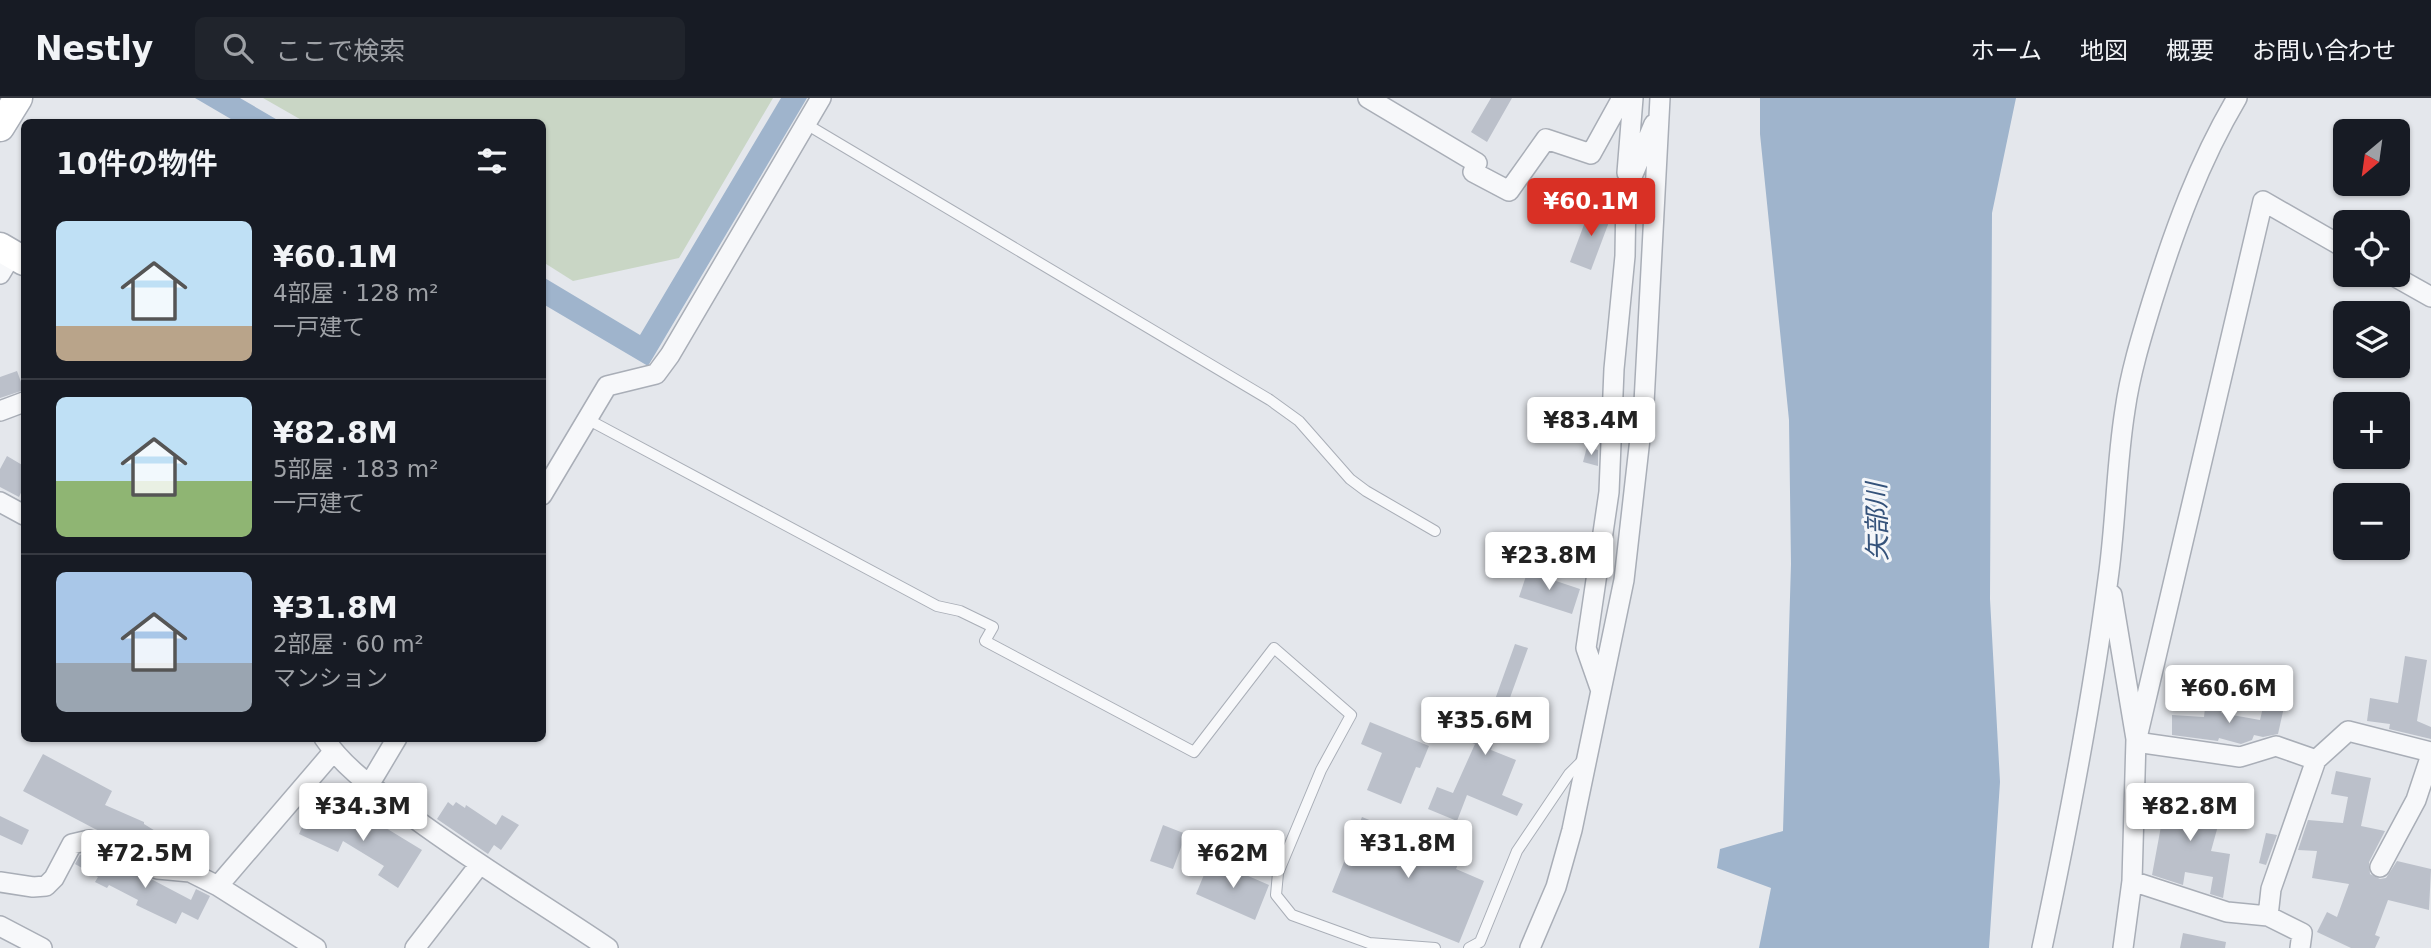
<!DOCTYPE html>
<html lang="ja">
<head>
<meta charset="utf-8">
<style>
  body { margin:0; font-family:"DejaVu Sans","Noto Sans JP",sans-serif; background:#20242c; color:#f1f3f6; height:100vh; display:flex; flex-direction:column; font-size:26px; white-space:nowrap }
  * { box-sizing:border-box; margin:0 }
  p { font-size:23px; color:#9ea1a6 }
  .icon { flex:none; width:38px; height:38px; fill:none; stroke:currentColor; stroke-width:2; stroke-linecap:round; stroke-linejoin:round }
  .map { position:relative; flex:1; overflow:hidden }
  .side { position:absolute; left:21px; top:21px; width:525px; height:623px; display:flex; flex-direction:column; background:#171b24; border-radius:10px; box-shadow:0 2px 5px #0004 }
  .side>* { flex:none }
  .needle { width:46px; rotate:209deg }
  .tools { position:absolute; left:2333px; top:21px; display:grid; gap:14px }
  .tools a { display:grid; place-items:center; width:77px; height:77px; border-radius:10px; background:#171b24; box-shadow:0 2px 5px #0004; font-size:35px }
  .price { position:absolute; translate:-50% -60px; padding:0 16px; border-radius:7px; background:#fff; color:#222; font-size:23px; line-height:46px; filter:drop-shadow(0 2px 4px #0008) }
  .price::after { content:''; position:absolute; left:50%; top:42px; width:21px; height:16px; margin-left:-10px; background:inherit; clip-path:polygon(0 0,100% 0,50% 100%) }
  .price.on { background:#d93025; color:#fff }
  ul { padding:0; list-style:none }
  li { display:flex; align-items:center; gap:21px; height:175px; padding:0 35px }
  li+li { border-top:2px solid #363941 }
  li span { display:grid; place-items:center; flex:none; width:196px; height:140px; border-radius:10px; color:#555 }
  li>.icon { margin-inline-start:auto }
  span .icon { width:84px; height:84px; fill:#fffc; stroke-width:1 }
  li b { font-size:30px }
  h2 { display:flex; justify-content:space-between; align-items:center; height:84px; padding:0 35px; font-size:30px }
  header { display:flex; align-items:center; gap:42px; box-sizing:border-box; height:98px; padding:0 35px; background:#171b24; border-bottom:2px solid #363941 }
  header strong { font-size:33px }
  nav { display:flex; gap:38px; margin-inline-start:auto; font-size:24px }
  .search { width:490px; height:63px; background:#20242c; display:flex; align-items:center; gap:18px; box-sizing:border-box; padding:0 24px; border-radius:10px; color:#9ea1a6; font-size:26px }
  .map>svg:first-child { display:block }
  .green { fill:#c9d6c5 }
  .water { fill:#9fb4cc }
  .building { fill:#bbc0ca }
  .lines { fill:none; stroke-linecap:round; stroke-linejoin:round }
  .lane-casing { stroke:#a9aeb7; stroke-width:12 }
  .street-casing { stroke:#a9aeb7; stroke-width:22 }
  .secondary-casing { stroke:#a9aeb7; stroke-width:31 }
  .lane { stroke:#f7f8fa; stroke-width:10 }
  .street { stroke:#f7f8fa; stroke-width:19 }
  .secondary { stroke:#fff; stroke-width:28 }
  .labels { text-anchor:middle; stroke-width:6; stroke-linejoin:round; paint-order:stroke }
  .water-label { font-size:26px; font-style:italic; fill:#34527a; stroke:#f4f6f9 }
</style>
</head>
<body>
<header>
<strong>Nestly</strong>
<div class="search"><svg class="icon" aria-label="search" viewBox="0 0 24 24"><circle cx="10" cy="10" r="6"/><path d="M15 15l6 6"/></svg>ここで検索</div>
<nav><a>ホーム</a><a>地図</a><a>概要</a><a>お問い合わせ</a></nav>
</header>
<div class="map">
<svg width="2431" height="850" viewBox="0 0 2431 850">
  <rect width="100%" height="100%" fill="#e4e7ec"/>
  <path class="green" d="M263 0H773L679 160 573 183 543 164 542 24H305Z"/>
  <path class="water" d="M195 0H240L281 24H236Z
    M781 0H807L648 268 543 206V179L640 237Z
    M1760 0H2016L1992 115 1990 501 2000 684 1989 850H1759L1771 790 1717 770 1720 751 1783 733 1791 466 1789 322 1760 36Z"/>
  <path class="building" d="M1491 0H1512L1487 44 1471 34Z
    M1591 108 1612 116 1591 172 1570 164Z
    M17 273 24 292 0 300V279Z
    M1579 301 1600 307 1596 323 1575 318Z
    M1585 324 1599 328 1598 346 1581 341Z
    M1587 349 1598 352V368L1583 364Z
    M7 358 24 368V388L19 399 0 389V371Z
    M1529 469 1549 476 1547 480 1580 491 1572 516 1519 499Z
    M1515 546 1528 550 1491 652 1516 662 1502 697 1523 706 1517 718 1467 697 1457 723 1428 711 1437 689 1453 695 1475 646 1461 641 1468 625 1484 632Z
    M2405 558 2427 562 2417 623 2431 629V641L2389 631 2390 626 2367 623 2370 600 2398 605Z
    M2264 605 2284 609 2278 636 2263 639 2254 637 2252 642 2241 646 2219 640 2218 643 2172 637V617L2204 619 2205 610 2221 611V615L2260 622Z
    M1370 624 1429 648 1420 670 1416 669 1401 706 1367 692 1382 655 1361 646Z
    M43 656 112 693 105 707 144 724V726L173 744 164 759 95 731 23 693Z
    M2336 673 2371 680 2361 728 2385 733 2369 764 2370 776 2380 781 2386 780 2397 763 2431 771 2429 812 2388 802 2375 837 2380 839 2375 850H2351L2317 834 2327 814 2337 819 2349 786 2312 780 2317 753 2298 752 2308 722 2343 725 2348 699 2331 696Z
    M2164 695 2209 708 2210 702 2224 706 2211 753 2230 756 2223 800 2210 796 2213 779 2185 774 2183 787 2152 777 2164 712 2160 711Z
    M448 704 453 708 456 704 465 710 466 707 496 727 502 717 519 727 501 752 494 747 488 756 437 721Z
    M312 707 370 734 376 724 422 752 398 790 378 777 384 768 343 743 338 754 299 736Z
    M0 718 29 732 22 747 0 737Z
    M1362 719 1461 759 1456 771 1484 783 1459 845 1332 794Z
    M1163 727 1186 736 1173 771 1150 763Z
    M2266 735 2277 737 2266 767 2259 765Z
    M86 755 104 766 106 762 151 781 191 802 196 791 210 798 198 822 182 814 176 826 136 807 138 802 109 787 107 790 95 784 98 779 75 766 80 757Z
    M1208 767 1221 772 1223 767 1269 787 1255 822 1196 796Z
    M2183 835 2226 844 2225 850H2180Z"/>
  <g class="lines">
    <defs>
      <path id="lane" d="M806 26 1270 302 1299 323 1350 381 1366 393 1435 433
        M587 321 937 508 960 513 993 529 985 543 1194 654 1274 550 1351 617 1321 672 1278 775 1276 797 1292 817 1369 845 1435 850
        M1469 850 1480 844 1517 753 1569 676 1583 662"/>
      <path id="street" d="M1368 0 1477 65 1473 74 1509 93 1546 41 1591 56 1622 0
        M1627 75 1633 0
        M0 176 12 156
        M2392 177 2431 199
        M0 313 24 304
        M542 397 607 288 656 276 670 257 821 0
        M0 404 24 417
        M2112 497 2136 641 2132 783 2123 850
        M1600 590 1586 550 1609 394 1614 271 1625 158 1626 93 1654 26
        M324 640C344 670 375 691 403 712 469 762 540 804 608 850
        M2316 662 2276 648 2240 659 2136 644 2263 103 2345 150
        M369 687 397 640
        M2380 769 2416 702 2431 657
        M2132 783 2227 814 2268 818 2271 791 2316 662 2348 633 2431 654
        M0 784 33 789 46 788 54 780 72 746 89 742 158 771 190 774 218 788 333 654
        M218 788 316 850
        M2268 818 2302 835 2300 850
        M0 828 42 850
        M415 850 480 766
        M1530 850 1556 789 1572 732 1624 482 1644 305 1660 0
        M2042 850C2068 728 2092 605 2108 481 2116 425 2116 368 2125 312 2130 276 2141 240 2152 204 2174 133 2199 64 2237 0"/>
      <path id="secondary" d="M0 29 18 0
        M0 149 24 163"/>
    </defs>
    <use href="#lane" class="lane-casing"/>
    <use href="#street" class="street-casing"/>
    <use href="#secondary" class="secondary-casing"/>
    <use href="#lane" class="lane"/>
    <use href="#street" class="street"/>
    <use href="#secondary" class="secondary"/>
  </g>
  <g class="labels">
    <g class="water-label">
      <text transform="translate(1877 424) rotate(-91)" y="9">矢部川</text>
    </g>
  </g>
</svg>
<div class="tools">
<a><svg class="needle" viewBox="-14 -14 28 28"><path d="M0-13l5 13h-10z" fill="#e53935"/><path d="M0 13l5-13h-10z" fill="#9ea1a6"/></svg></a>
<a><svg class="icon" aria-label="locate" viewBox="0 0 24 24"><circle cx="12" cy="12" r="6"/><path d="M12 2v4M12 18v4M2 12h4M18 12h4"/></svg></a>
<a><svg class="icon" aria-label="layers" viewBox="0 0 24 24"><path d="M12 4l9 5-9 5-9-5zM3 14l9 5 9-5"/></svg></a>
<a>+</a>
<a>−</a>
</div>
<b class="price on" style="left:1591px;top:140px">¥60.1M</b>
<b class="price" style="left:1591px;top:359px">¥83.4M</b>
<b class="price" style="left:1549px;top:494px">¥23.8M</b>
<b class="price" style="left:2229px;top:627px">¥60.6M</b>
<b class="price" style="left:1485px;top:659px">¥35.6M</b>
<b class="price" style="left:363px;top:745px">¥34.3M</b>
<b class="price" style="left:2190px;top:745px">¥82.8M</b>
<b class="price" style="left:1408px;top:782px">¥31.8M</b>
<b class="price" style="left:145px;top:792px">¥72.5M</b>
<b class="price" style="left:1233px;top:792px">¥62M</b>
<section class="side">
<h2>10件の物件<svg class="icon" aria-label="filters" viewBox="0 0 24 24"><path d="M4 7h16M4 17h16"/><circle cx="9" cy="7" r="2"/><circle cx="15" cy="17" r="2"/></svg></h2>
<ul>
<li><span style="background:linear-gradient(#bfe0f5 75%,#b9a48a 0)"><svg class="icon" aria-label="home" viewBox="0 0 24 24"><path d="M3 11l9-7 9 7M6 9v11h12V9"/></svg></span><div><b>¥60.1M</b><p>4部屋 · 128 m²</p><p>一戸建て</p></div></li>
<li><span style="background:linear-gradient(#bfe0f5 60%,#8fb573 0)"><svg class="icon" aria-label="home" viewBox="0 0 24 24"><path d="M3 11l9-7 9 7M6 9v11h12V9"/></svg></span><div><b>¥82.8M</b><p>5部屋 · 183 m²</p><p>一戸建て</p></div></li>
<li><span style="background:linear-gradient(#a9c7e8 65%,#9aa5b1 0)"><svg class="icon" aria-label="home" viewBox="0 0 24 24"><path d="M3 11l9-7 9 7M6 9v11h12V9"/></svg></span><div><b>¥31.8M</b><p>2部屋 · 60 m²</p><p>マンション</p></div></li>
</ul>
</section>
</div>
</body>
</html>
